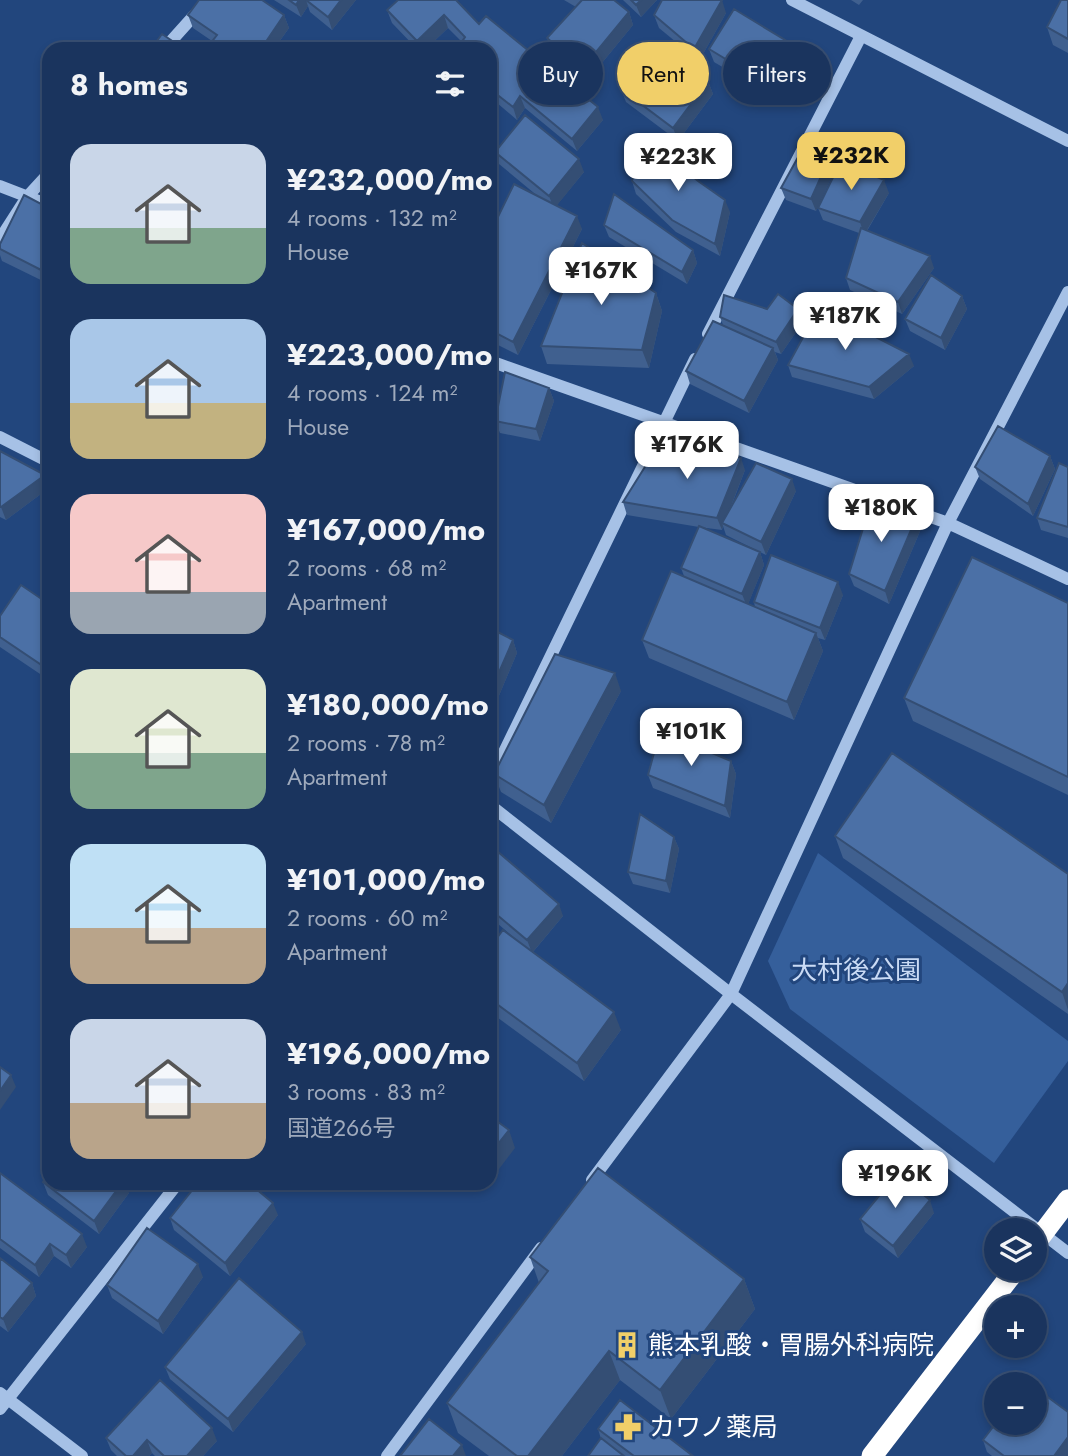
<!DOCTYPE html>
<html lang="en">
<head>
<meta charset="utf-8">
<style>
  body { margin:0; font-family:Jost,"Noto Sans JP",sans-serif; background:#273f67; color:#f1f3f6; height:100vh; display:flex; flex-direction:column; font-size:26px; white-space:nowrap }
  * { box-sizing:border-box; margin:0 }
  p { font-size:23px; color:#9faabc }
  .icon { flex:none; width:38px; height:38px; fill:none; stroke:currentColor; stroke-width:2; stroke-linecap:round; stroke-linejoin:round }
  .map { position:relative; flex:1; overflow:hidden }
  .drawer { position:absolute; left:42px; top:42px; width:455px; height:1148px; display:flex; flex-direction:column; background:#1a345e; border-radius:21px; box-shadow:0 4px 10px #0003,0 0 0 2px #384f73 }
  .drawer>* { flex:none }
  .top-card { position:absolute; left:518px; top:42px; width:444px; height:63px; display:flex; gap:14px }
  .controls { position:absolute; left:984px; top:1218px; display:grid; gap:14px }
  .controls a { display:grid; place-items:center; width:63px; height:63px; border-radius:50%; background:#1a345e; box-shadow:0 4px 10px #0003,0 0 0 2px #384f73; font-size:35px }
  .price { position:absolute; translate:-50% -60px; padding:0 16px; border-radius:14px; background:#fff; color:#222; font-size:23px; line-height:46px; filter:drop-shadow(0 2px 4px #0008) }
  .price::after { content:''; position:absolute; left:50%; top:42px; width:21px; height:16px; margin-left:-10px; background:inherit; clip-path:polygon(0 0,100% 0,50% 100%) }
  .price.on { background:#f1cf69; color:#111 }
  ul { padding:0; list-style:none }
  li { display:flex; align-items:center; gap:21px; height:175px; padding:0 28px }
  li span { display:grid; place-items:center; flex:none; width:196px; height:140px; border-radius:21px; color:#555 }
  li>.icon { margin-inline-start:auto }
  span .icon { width:84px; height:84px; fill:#fffc; stroke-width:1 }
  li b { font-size:30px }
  h2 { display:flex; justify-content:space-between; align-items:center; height:84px; padding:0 28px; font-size:30px }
  .tag { padding:0 24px; border-radius:32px; background:#1a345e; box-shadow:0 4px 10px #0003,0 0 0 2px #384f73; font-size:24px; line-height:63px }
  .tag.on { background:#f1cf69; color:#111 }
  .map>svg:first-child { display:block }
  .green { fill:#355f9b }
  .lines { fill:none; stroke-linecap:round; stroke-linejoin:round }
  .minor { stroke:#a6c1e6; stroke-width:12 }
  .highway { stroke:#fff; stroke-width:21 }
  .wall { fill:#40608f }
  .shaded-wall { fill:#344e74 }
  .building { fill:#4b70a6; stroke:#344e74; stroke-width:2 }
  .labels { text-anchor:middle; stroke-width:6; stroke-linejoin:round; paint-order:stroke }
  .park-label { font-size:26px; fill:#cadbf5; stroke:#22467d }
  .poi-label { font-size:26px; fill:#fff; stroke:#22467d; text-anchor:start }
</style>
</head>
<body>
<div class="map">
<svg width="1068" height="1456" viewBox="0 0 1068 1456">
  <rect width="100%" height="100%" fill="#22467d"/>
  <path class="green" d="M818 853 1068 1041V1061L994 1163 790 1009 768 961Z"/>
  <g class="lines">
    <path class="minor" d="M792 0 1068 141
      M164 49 208 0
      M0 186 49 205
      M0 239 27 197 49 173
      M708 334 861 36
      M490 361 948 523 1068 579
      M0 437 49 462
      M490 781 695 359
      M490 805 731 994 1068 1253
      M592 1180 731 994 948 523 1068 292
      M0 1393 82 1456
      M0 1409 178 1183
      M387 1456 541 1248"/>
    <path class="highway" d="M1034 1245 1068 1200
      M872 1456 1016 1269"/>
  </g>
  <path class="wall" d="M274 0H356L332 30 310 12 308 6 301 17Z
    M398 0 479 24 603 120 577 151 525 108 517 120 490 97V49L462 42 448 28 426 49H417L392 23 387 10Z
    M564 0H614L629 12 633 25 588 80 552 51 547 38 576 7Z
    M623 0H657L641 17Z
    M851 0H863L859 5Z
    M1068 0V53L1053 45 1047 27Z
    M726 13 699 61 659 28 654 15Z
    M188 15H284L289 28 274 49H212L210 44 212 41 193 28Z
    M709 49 805 62 781 102 714 62Z
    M708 81 713 94 678 141 626 102 621 89Z
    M833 150 838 163 816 211 786 200 781 188Z
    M495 152 584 172 556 206 582 229 518 355 490 341V218L496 221 540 198 499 164Z
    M632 181 730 212 720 256 676 232 636 194Z
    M889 193 867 231 934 268 902 314 850 290 846 278 859 233 823 220 818 208Z
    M49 208V284L2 261 0 255V244Z
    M604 225 693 250 697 263 687 284 609 237Z
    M656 293 662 311 649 368 547 364 541 346Z
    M962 296 967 309 945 350 910 331 905 319Z
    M767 309 803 322 781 354 775 352 778 360 749 413 690 384 686 371 723 325 720 317Z
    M788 365 914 366 874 399 792 377Z
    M549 388 554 401 540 441 500 433 495 421Z
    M0 451 45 475 49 488 6 520 0 517Z
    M1050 456 1055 469 1033 516 980 479 975 467Z
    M1068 467V538L1041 530 1037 518Z
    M745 470 731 507 796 491 766 555 726 535 723 526 722 530 699 527 760 552 764 565 748 604 755 607 754 602 843 595 825 640 818 638 823 651 794 720 649 658 642 640 684 576 681 568 699 527 627 515 623 502Z
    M921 529 889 604 854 586 849 574Z
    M49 571V596L46 594 41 581Z
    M1068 603V795L913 721 904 698Z
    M49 604V680L0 647V616Z
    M490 628 513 640 517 653 495 705 490 703Z
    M621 691 551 823 501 792 494 774Z
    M731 761 736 774 730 818 653 788 648 775Z
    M835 836 1068 874V1014L843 858Z
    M674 837 679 849 670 893 633 884 628 872Z
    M490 845 563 916 533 952 621 1030 584 1081 490 1012V947L520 943 490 917Z
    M0 1173 87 1247 71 1268 54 1256 39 1277 0 1248Z
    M43 1182 129 1193 99 1234 48 1195Z
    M934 1213 898 1258 865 1232 860 1219Z
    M278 1215 230 1276 174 1230 170 1218Z
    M530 1257 744 1279 755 1309 671 1419 620 1380 562 1456H489L458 1433 447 1403 539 1283Z
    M0 1258 32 1283 36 1296 8 1332 0 1326Z
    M203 1277 163 1334 112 1298 107 1285Z
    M306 1344 233 1432 170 1379 165 1367Z
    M598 1429 693 1456H588L601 1439Z
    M106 1438 217 1441 203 1456H155L152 1453 149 1456H117L111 1450Z
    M983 1440 1068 1456H992L987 1452Z"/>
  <path class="shaded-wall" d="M299 0H306L308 6 301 17 296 5Z
    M341 0H356L332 30 328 17Z
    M641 0H657L641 17 636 5Z
    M722 0 726 13 699 61 694 49Z
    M629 12 633 25 588 80 583 68Z
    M284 15 289 28 274 49H261Z
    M444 15 448 28 426 49H420L417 41Z
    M800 49 805 62 781 102 777 90Z
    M708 81 713 94 678 141 673 128Z
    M520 96 525 108 517 120 513 107Z
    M598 107 603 120 577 151 572 139Z
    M833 150 838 163 816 211 811 199Z
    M579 159 584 172 554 209 549 196Z
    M884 180 889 193 864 235 860 222Z
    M725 200 730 212 720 256 715 244Z
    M577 216 582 229 518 355 513 342Z
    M693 250 697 263 687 284 682 272Z
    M930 256 934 268 902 314 898 302Z
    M656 293 662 311 649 368 642 350Z
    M962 296 967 309 945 350 941 338Z
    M798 309 803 322 781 354 776 342Z
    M773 348 778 360 749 413 744 401Z
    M909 354 914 366 874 399 869 387Z
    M549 388 554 401 540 441 536 429Z
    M1050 456 1055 469 1033 516 1028 504Z
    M741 458 745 470 724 524 722 523 723 526 722 530 717 518Z
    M45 475 49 488 6 520 1 507Z
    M792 479 796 491 766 555 761 542Z
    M917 516 921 529 889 604 885 591Z
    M760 552 764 565 747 607 742 594Z
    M838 582 843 595 825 640 820 628Z
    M816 633 823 651 794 720 787 702Z
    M513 640 517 653 495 705 490 693Z
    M615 673 621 691 551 823 544 805Z
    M731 761 736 774 730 818 725 806Z
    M674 837 679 849 670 893 666 881Z
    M559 904 563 916 532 953 527 940Z
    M1068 983V1010L1062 992Z
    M614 1012 621 1030 584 1081 577 1063Z
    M11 1075 16 1087 0 1110V1091Z
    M509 1130 515 1148 490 1181V1154Z
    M122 1183H126L129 1193 99 1234 94 1221Z
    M482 1183H488L484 1188Z
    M930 1200 934 1213 898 1258 893 1246Z
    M273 1203 278 1215 230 1276 225 1263Z
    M82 1234 87 1247 71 1268 66 1255Z
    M50 1244 54 1256 39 1277 35 1265Z
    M198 1264 203 1277 163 1334 158 1321Z
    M744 1279 755 1309 671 1419 660 1390Z
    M32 1283 36 1296 8 1332 3 1319Z
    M302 1332 306 1344 233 1432 228 1419Z
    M609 1351 620 1380 562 1456H528Z
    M212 1428 217 1441 203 1456H187Z
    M1068 1437V1456H1054Z
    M147 1440 152 1453 149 1456H133Z
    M462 1445 466 1456H453Z"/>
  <path class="building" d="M199 0H262L284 15 261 49H218L210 44 217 35 188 15Z
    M289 0H299L296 5Z
    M306 0H341L328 17Z
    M398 0H456L479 24 486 16 598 107 572 139 520 96 513 107 490 89V49H457L465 37 444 15 417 41 387 10Z
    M582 0H614L629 12 583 68 547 38Z
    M631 0H641L636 5Z
    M662 0H722L694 49 654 15Z
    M1061 0H1068V39L1047 27Z
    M734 9 800 49 777 90 709 49Z
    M162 34 184 49H151Z
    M656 42 708 81 673 128 621 89Z
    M525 115 579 159 549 196 495 152Z
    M644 137 698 181 725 200 715 244 672 220 632 181Z
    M807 141 833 150 811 199 781 188Z
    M841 161 884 180 860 222 818 208Z
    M514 184 577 216 513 342 490 330V218L496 221Z
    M614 194 693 250 682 272 604 225Z
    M24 195 49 208V274L0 249V244Z
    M861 228 930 256 898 302 846 278Z
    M582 243 656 293 642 350 541 346Z
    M931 275 962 296 941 338 905 319Z
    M778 294 798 309 776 342 720 317 724 295 767 309Z
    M819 308 909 354 869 387 788 365Z
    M713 321 773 348 744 401 686 371Z
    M505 372 549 388 536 429 495 421Z
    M998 426 1050 456 1028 504 975 467Z
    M686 440 741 458 717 518 623 502 653 454 671 463Z
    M0 451 45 475 1 507H0Z
    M756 463 792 479 761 542 722 523Z
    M1059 463 1068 467V527L1037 518Z
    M872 499 917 516 885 591 849 574Z
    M699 526 760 552 742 594 681 568Z
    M771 555 838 582 820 628 754 602Z
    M972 557 1068 603V777L904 698Z
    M49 571V587L41 581Z
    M671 571 816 633 787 702 642 640Z
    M21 585 49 604V670L0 637V616Z
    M490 628 513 640 490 693Z
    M555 654 615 673 544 805 494 774Z
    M660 731 731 761 725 806 648 775Z
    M892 753 1068 874V983L1062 992 835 836Z
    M640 814 674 837 666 881 628 872Z
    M490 845 559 904 527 940 490 909Z
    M503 930 614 1012 577 1063 490 999V947Z
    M0 1067 11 1075 0 1091Z
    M490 1116 509 1130 490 1154Z
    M598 1168 744 1279 660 1390 609 1351 528 1456H517L447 1403 548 1271 530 1257Z
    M0 1173 82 1234 66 1255 50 1244 35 1265 0 1239Z
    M49 1174V1183H122L94 1221 43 1182Z
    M897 1174 930 1200 893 1246 860 1219Z
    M198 1183H249L273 1203 225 1263 170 1218Z
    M147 1228 198 1264 158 1321 107 1285Z
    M0 1258 32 1283 3 1319 0 1317Z
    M239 1278 302 1332 228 1419 165 1367Z
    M160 1380 212 1428 187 1456H164L147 1440 133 1456H126L106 1438Z
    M1034 1387 1068 1412V1437L1054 1456H1004L983 1440 996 1423H1034Z
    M620 1400 693 1456H634L598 1429Z
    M429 1419 462 1445 453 1456H400Z
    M601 1438 624 1456H588Z"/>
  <defs>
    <symbol id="building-bare" viewBox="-9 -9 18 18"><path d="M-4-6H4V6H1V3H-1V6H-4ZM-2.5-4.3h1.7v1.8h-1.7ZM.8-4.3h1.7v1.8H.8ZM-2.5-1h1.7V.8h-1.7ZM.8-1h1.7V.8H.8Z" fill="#f1cf69" stroke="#22467d" stroke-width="2.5" paint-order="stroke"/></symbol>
    <symbol id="pharmacy-bare" viewBox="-9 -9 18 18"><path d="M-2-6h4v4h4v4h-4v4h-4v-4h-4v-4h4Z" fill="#f1cf69" stroke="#22467d" stroke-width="2.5" paint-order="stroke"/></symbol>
  </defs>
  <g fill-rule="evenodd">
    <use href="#building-bare" x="608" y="1326" width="38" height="38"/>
    <use href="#pharmacy-bare" x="609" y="1408" width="38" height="38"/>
  </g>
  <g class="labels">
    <g class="park-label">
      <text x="856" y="979">大村後公園</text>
    </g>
    <g class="poi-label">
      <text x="648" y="1354">熊本乳酸・胃腸外科病院</text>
      <text x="649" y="1436">カワノ薬局</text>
    </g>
  </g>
</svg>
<div class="controls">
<a><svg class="icon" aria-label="layers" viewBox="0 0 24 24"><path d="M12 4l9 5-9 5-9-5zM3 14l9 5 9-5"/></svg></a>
<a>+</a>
<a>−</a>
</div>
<b class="price on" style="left:851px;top:192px">¥232K</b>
<b class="price" style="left:678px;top:193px">¥223K</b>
<b class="price" style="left:601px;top:307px">¥167K</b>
<b class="price" style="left:845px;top:352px">¥187K</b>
<b class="price" style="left:687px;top:481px">¥176K</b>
<b class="price" style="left:881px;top:544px">¥180K</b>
<b class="price" style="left:691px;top:768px">¥101K</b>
<b class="price" style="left:895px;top:1210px">¥196K</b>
<div class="top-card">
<a class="tag">Buy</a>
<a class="tag on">Rent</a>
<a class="tag">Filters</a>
</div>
<section class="drawer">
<h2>8 homes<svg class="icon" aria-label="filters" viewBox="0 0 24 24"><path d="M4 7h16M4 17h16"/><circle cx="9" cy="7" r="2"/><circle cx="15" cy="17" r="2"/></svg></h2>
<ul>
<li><span style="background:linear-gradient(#c9d6e8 60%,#7fa58c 0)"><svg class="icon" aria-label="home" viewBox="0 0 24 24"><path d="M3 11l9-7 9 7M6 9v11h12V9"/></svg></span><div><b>¥232,000/mo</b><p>4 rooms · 132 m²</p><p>House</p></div></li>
<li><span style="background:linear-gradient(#a9c7e8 60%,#c2b280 0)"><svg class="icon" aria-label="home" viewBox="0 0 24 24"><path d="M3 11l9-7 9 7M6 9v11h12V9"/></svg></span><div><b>¥223,000/mo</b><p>4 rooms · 124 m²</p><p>House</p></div></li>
<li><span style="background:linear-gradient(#f6c9c9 70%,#9aa5b1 0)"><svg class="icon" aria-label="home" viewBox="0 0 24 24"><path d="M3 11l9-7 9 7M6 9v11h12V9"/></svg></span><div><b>¥167,000/mo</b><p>2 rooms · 68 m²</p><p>Apartment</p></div></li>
<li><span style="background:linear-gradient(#dfe7d0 60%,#7fa58c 0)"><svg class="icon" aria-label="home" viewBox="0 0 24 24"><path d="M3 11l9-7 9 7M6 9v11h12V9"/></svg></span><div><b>¥180,000/mo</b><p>2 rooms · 78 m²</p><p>Apartment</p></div></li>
<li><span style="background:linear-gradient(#bfe0f5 60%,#b9a48a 0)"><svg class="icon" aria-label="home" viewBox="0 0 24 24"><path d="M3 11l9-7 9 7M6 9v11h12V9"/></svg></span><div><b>¥101,000/mo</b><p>2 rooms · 60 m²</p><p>Apartment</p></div></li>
<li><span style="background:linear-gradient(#c9d6e8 60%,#b9a48a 0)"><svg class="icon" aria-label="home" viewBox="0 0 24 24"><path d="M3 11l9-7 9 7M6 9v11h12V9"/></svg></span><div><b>¥196,000/mo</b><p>3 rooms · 83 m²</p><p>国道266号</p></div></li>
</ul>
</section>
</div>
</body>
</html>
